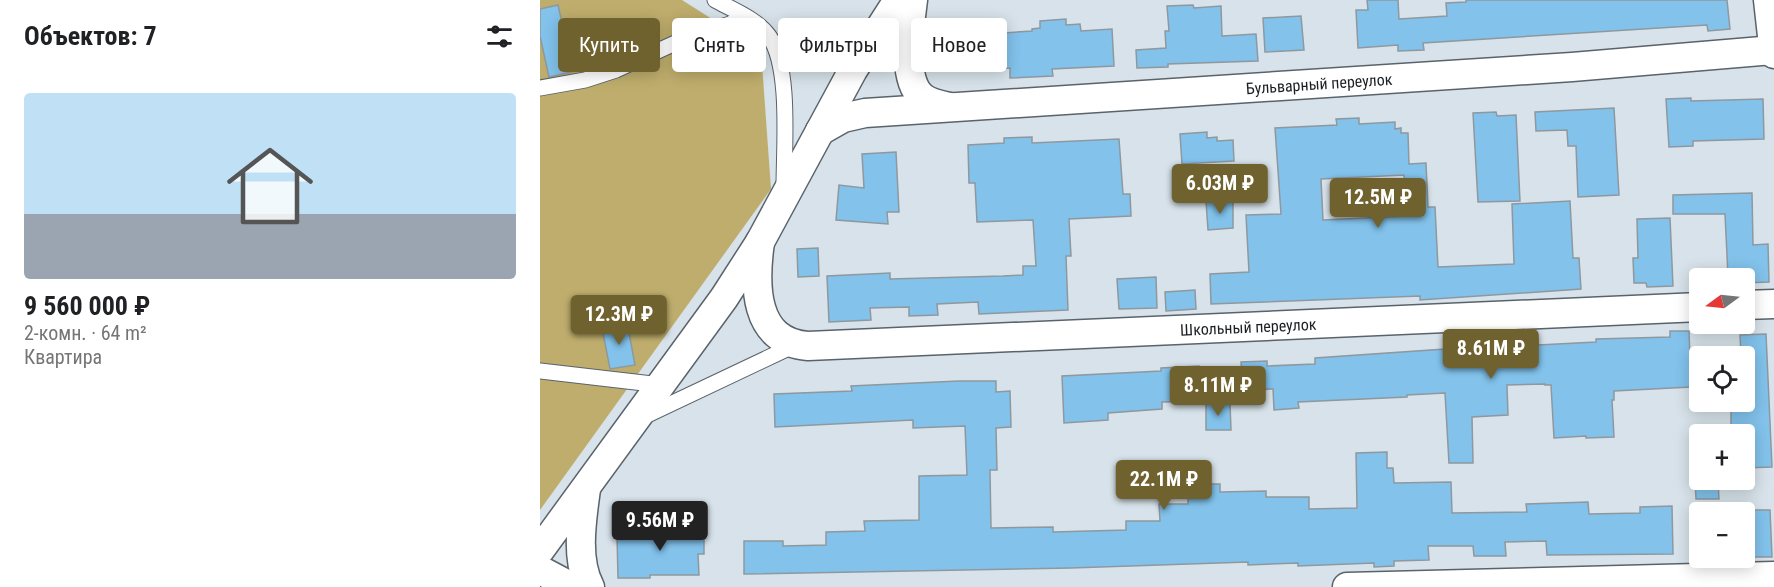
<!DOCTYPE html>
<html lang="ru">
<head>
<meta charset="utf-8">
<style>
  body { margin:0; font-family:"Roboto Condensed",sans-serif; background:#f6f6f6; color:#202124; height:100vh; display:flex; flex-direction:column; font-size:22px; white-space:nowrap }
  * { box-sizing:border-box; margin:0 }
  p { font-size:20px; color:#757577 }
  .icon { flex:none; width:33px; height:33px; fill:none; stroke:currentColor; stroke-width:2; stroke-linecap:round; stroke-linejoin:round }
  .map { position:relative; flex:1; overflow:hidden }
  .sheet { display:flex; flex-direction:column; background:#fff; width:540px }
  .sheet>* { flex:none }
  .banner { position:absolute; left:18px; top:18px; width:570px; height:54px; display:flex; gap:12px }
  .needle { width:39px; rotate:255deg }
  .tools { position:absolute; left:1149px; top:268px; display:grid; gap:12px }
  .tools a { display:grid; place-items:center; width:66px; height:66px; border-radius:6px; background:#fff; box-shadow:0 3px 15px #0003; font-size:30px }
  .price { position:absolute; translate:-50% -51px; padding:0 14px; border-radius:6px; background:#6f622f; color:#fff; font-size:20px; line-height:39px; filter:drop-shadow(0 2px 3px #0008) }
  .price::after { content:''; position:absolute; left:50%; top:36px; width:18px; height:14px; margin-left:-9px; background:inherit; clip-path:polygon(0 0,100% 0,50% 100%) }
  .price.selected { background:#222; color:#fff }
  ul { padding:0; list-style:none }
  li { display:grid; align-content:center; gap:12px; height:318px; padding:0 24px }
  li+li { border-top:2px solid #e0e0e0 }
  li span { display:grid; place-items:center; height:186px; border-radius:6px; color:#555 }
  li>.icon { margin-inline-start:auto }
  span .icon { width:108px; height:108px; fill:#fffc; stroke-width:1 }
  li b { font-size:26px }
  h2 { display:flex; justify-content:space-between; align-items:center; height:72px; padding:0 24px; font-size:26px }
  .chip { padding:0 21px; border-radius:6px; background:#fff; box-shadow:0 3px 15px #0003; font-size:21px; line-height:54px }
  .chip.selected { background:#6f622f; color:#fff }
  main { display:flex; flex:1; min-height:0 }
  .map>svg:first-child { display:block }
  .green { fill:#bead6c }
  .building { fill:#82c2eb; stroke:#8e989f; stroke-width:1.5; fill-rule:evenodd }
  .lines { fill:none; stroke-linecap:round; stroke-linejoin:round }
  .service-casing { stroke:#5a636a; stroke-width:17 }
  .minor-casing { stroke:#5a636a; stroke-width:31 }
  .service { stroke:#fff; stroke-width:15 }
  .minor { stroke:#fff; stroke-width:28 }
  .labels { text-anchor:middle; stroke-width:4.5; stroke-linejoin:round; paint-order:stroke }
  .street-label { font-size:16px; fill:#1b1f22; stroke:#e4eff7 }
</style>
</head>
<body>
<main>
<section class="sheet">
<h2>Объектов: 7<svg class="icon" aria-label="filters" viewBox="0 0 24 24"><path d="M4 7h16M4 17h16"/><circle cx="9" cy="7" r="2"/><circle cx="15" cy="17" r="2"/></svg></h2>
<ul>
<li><span style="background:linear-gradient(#bfe0f5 65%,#9aa5b1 0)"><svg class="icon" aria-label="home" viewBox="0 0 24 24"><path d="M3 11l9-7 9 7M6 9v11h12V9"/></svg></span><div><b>9 560 000 ₽</b><p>2-комн. · 64 m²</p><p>Квартира</p></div></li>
</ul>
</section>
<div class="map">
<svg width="1234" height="587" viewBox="0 0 1234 587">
  <rect width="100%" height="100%" fill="#d7e2ea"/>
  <path class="green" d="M0 0H142L221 50 231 189 0 510Z"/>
  <path class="building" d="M827 0H858L859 19 907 16 906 3 926 2V0H1187L1190 29 1168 31 1167 25 883 43 884 50 858 51V45L818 48 816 10H828Z
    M18 5 29 53 49 49 53 67 9 77 0 36V9Z
    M653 5 654 8 681 6 682 36 716 34 718 61 628 64V67L597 68 596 50 626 48 625 31H629L627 6Z
    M761 16 764 50 725 52 723 18Z
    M526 19V25L540 24 541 31 572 29 574 66 512 69 513 76 470 78V68L433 71V66H418L416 36 492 31V29L500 28V21Z
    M1151 98V101L1223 99 1224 139 1153 141V146L1129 147 1126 99Z
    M1074 108 1079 195 1038 197 1036 146H1028L1027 130 996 131 995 112Z
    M956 112 957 116 976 115 980 201 938 202 933 113Z
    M819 118V124L855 122V129L861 128V133H868L869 164 886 163 888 207H895L898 267 974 264 972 204 1030 201 1033 258H1039L1041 289 880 300V296L671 304 670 274 709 272 706 215 741 214 735 128 797 125 796 119ZM864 175 866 216 783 220 781 179Z
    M667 132V138L677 137V141L693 140 694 161 642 164 640 134Z
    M492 137V143L579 139 583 194H590L591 216 529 219 531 256H526L528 310 439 314 438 302 397 304 398 315 369 316V307L330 308 331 320 289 322 287 276 350 273V279L463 276 483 275V266H496L493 220 437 222 435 183H429L428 145 464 143V138Z
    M356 152 359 212H347L348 224 296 220 299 185 324 188 322 154Z
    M1212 193 1213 245 1228 244 1229 282 1204 283V279H1197V275L1188 276 1185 214H1133V195Z
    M693 200V228L668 230 666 201Z
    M1130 218 1133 286 1107 287 1106 283H1094L1093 258H1098L1097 219Z
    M278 248 279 276 258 277 257 249Z
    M616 277 617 308 579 309 577 279Z
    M655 290 656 309 626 311 625 292Z
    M87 322 95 365 70 369 62 328Z
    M1130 331H1149L1151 387 1074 391V400H1072L1074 437 1046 438V436L1014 438 1011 385H1005V384L967 385 968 415 932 417 933 463H909L905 393 867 395V397L758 402 759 408 734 410 733 389 703 390 701 362 727 361V366L775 364V358L905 349V345L924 344V350L975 347V340L998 339V345L1056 342V339L1130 337Z
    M1226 334 1232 467 1204 468V426H1191V402H1204V357H1201L1200 335Z
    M659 366 661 401 622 402V409L568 413V420L524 423 522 376 621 371V368Z
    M419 381H456V392L470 391 471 427 456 428 457 470H450L451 528 513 527V532L586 530V521H620L619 504H648V484H680V492L726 491V497H769V509L817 508 816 453 847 452V468H853L854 483 911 482 912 513 987 512 986 504 1048 502 1049 514 1100 513V507L1132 506 1133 554 1007 555 1006 541 965 542 966 556H934L933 546H888L889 560 854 561V566L834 567V563L758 566V563L708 565V562L531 568 204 574V541H243V546L286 545V532L325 531 324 521 379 520V476L427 475 425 426 373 428V420L235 427 234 394 312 391 311 386Z
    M666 403H690L691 430H666Z
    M1155 480H1178L1179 499H1156Z
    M1204 510H1230L1232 557H1204Z
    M88 528 164 529V554H158L159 575H110V578H78L77 536H88Z"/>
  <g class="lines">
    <defs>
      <path id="service" d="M175 0C193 10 217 19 229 36 251 67 244 147 244 186
        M0 88 45 80 76 70 144 39 190 24 204 16
        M0 371 121 385
        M103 417 255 345"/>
      <g id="minor">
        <path d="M373 0C370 24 361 79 382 97 389 103 400 105 409 107"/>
        <path d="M1228 0 1234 54"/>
        <path id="s1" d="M280 131 303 118 325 113 1032 67 1234 50"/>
        <path id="s2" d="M220 242C214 284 213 342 268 346L1160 307"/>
        <path d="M1204 305 1234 304"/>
        <path d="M46 489C42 519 35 559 50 587"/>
        <path d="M0 550 184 298 220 242 313 70 358 0"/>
        <path d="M0 570 32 587"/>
        <path d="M807 587 1234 576"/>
      </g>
    </defs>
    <use href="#service" class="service-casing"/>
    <use href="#minor" class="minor-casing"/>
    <use href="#service" class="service"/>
    <use href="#minor" class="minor"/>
  </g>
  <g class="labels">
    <g class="street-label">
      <text dy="6" stroke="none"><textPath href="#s1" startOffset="504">Бульварный переулок</textPath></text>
      <text dy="6" stroke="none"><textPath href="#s2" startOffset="572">Школьный переулок</textPath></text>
    </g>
  </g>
</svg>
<div class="tools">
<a><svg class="needle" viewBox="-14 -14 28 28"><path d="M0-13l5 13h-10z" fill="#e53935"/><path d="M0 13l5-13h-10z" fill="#757577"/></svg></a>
<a><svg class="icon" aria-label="locate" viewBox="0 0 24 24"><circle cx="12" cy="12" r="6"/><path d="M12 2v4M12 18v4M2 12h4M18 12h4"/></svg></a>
<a>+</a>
<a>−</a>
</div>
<b class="price" style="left:680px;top:215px">6.03M ₽</b>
<b class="price" style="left:838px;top:229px">12.5M ₽</b>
<b class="price" style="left:79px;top:346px">12.3M ₽</b>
<b class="price" style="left:951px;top:380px">8.61M ₽</b>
<b class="price" style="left:678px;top:417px">8.11M ₽</b>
<b class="price" style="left:624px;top:511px">22.1M ₽</b>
<b class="price selected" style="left:120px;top:552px">9.56M ₽</b>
<div class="banner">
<a class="chip selected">Купить</a>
<a class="chip">Снять</a>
<a class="chip">Фильтры</a>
<a class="chip">Новое</a>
</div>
</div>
</main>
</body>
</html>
